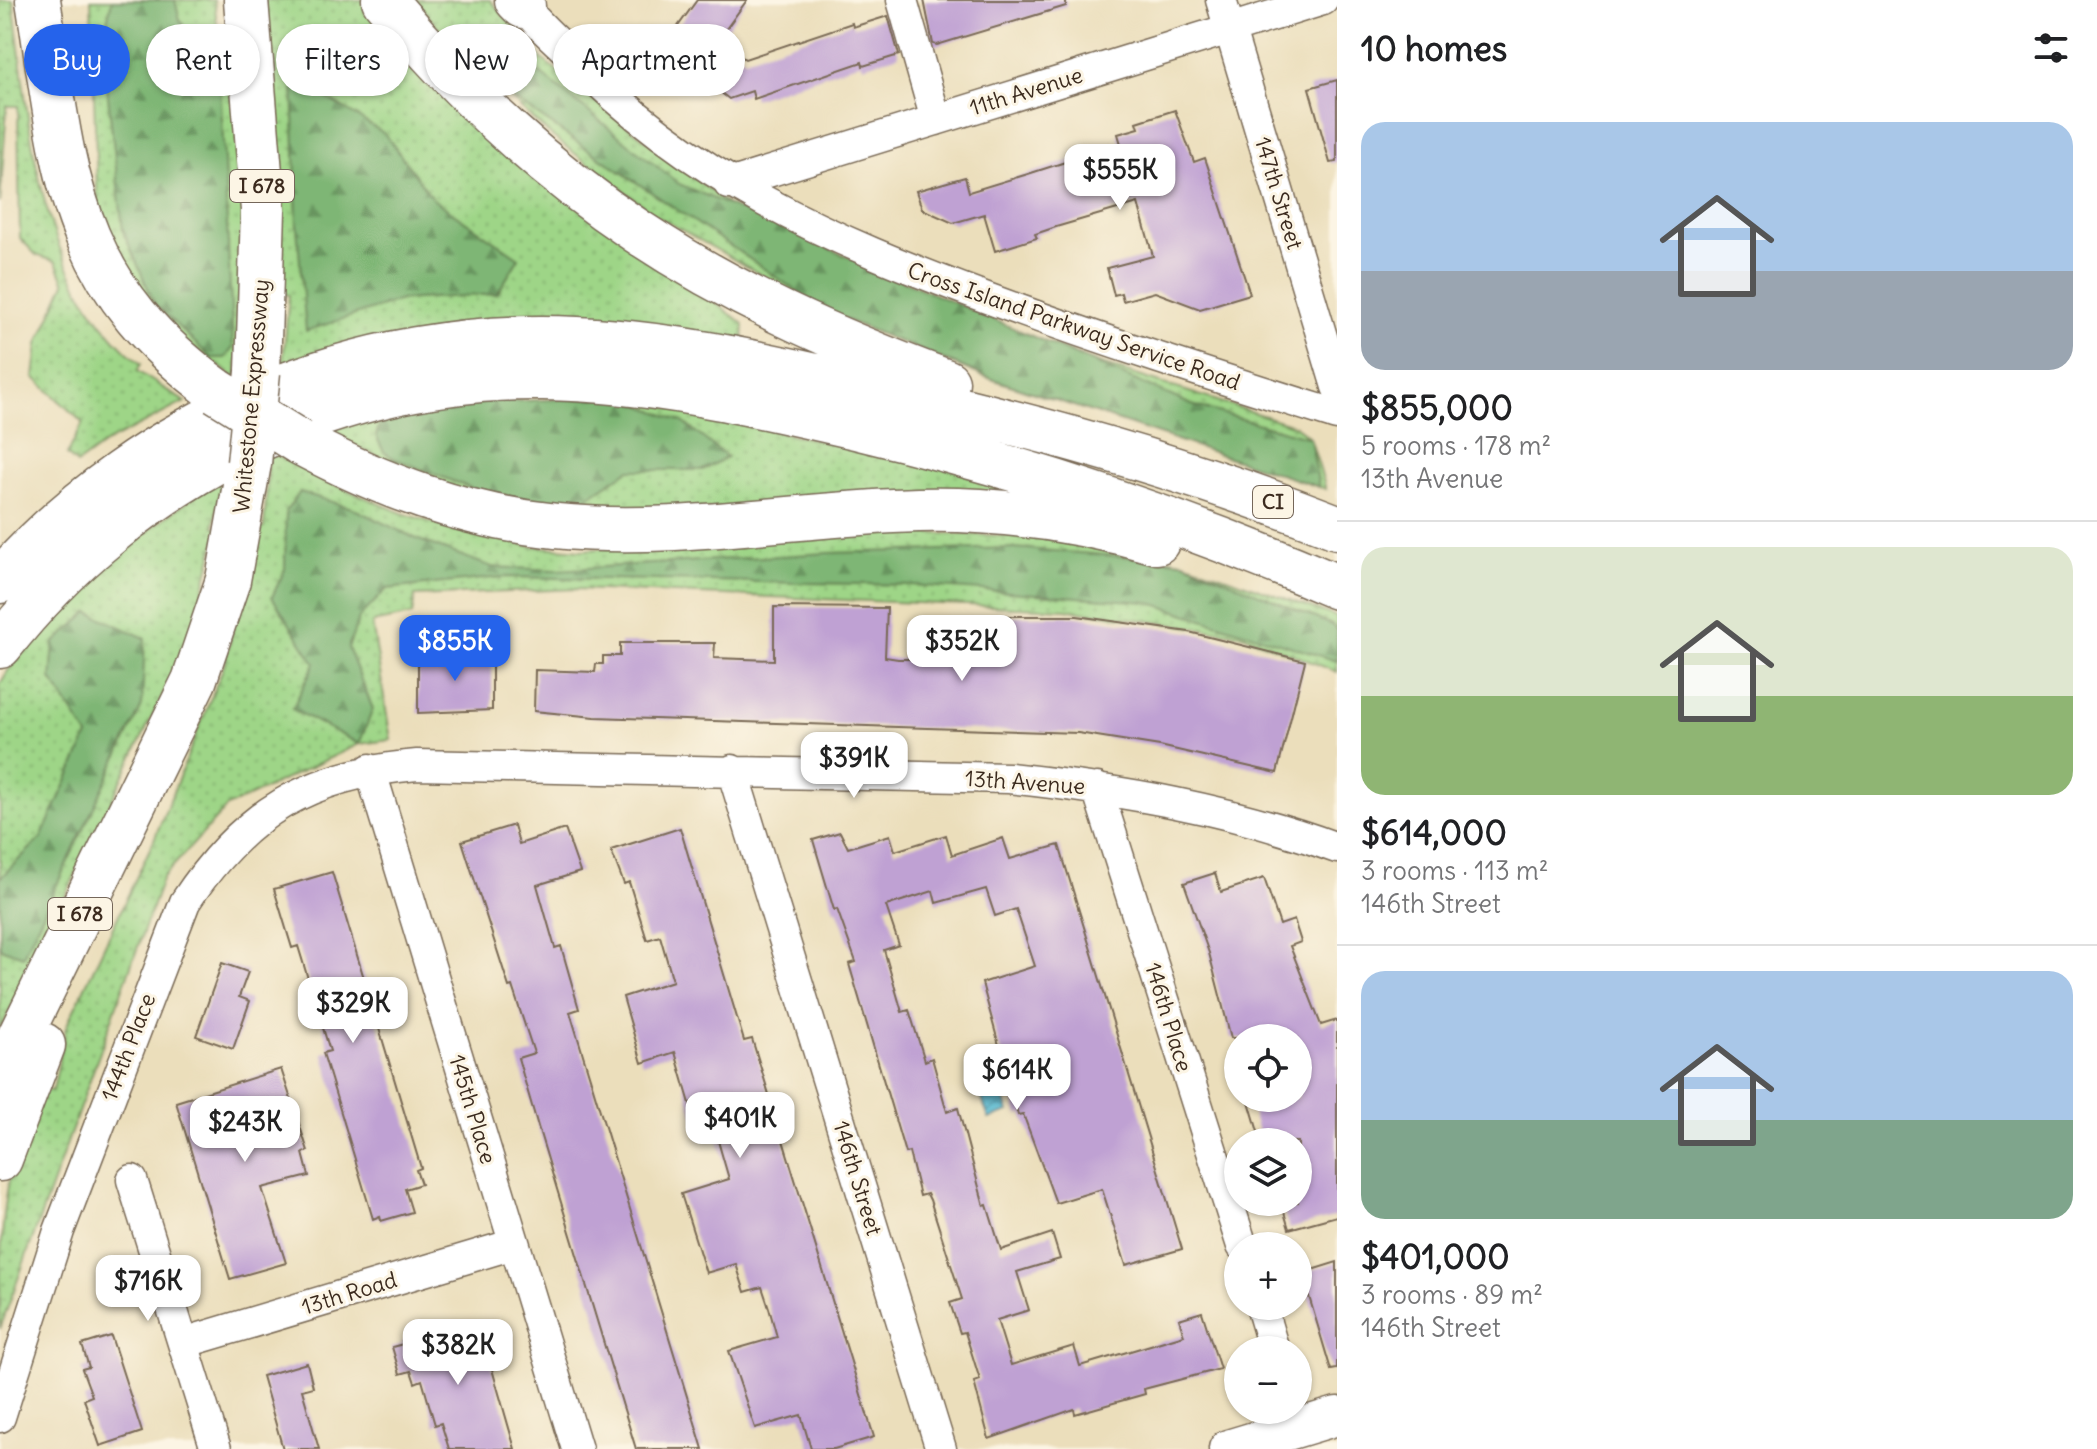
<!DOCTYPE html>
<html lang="en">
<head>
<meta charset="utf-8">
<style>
  body { margin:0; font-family:Delius,sans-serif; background:#f2f2f2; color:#202124; height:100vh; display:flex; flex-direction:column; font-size:30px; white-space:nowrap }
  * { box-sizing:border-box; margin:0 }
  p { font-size:26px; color:#757577 }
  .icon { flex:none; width:44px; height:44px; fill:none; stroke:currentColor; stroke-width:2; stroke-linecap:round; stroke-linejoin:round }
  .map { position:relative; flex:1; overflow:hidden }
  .details { display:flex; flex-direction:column; background:#fff; width:760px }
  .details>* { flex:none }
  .banner { position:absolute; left:24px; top:24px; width:760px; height:72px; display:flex; gap:16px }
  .fabs { position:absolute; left:1224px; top:1024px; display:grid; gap:16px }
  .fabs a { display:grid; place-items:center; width:88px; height:88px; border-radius:50%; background:#fff; box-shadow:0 2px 6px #0004; font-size:40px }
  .price { position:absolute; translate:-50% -68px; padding:0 18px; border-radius:16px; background:#fff; color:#222; font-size:26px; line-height:52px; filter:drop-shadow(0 2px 4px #0008) }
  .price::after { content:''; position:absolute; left:50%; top:48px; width:24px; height:18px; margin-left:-12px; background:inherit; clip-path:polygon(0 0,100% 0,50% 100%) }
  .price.on { background:#2563eb; color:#fff }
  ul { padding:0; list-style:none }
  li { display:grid; align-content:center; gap:16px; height:424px; padding:0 24px }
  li+li { border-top:2px solid #e0e0e0 }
  li span { display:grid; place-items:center; height:248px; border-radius:24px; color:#555 }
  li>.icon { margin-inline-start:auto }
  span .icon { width:144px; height:144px; fill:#fffc; stroke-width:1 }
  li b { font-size:34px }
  h2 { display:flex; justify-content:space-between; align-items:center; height:96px; padding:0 24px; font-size:34px }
  .tag { padding:0 28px; border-radius:36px; background:#fff; box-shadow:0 2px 6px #0004; font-size:28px; line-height:72px }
  .tag.on { background:#2563eb; color:#fff }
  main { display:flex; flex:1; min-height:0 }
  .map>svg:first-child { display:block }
  .grass { fill:url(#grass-dots); stroke:#6c8052; stroke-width:2 }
  .forest { fill:url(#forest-firs); stroke:#5c7049; stroke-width:2 }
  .water { fill:url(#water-waves); stroke:#487278; stroke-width:2 }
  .building { fill:#bfa1d3 }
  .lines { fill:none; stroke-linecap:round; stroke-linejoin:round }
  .minor-casing { stroke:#796955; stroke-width:33 }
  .major-casing { stroke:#796955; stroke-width:41 }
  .highway-casing { stroke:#796955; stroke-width:47 }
  .minor { stroke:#fff; stroke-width:30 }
  .major { stroke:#fff; stroke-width:38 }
  .highway { stroke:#fff; stroke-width:44 }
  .highway-bridge-casing { stroke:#796955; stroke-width:47; stroke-linecap:butt }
  .highway-bridge { stroke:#fff; stroke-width:44 }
  .labels { text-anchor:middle; stroke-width:6; stroke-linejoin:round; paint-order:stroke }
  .shield { fill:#fcf5e5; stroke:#75675a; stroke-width:2 }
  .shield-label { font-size:20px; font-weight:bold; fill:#3b2a1e }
  .street-label { font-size:22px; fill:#3b2a1e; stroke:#fcf5e5 }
</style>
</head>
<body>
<main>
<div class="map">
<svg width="1337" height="1449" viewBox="0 0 1337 1449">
  <defs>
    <pattern id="grass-dots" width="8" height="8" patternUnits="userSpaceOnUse" patternTransform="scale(2)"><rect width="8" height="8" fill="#9ed587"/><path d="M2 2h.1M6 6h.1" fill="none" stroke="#89b774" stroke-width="1.8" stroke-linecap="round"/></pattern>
    <pattern id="forest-firs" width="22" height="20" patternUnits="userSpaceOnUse" patternTransform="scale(2)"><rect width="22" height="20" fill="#7eb674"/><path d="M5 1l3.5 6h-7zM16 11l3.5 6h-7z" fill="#68945f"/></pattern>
    <pattern id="water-waves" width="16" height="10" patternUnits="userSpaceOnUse" patternTransform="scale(2)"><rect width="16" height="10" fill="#55bad3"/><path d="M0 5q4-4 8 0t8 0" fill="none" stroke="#4897ab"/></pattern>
  </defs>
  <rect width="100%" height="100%" fill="#fcf5e5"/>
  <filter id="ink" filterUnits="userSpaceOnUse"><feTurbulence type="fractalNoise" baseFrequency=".0125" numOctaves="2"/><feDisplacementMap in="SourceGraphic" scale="16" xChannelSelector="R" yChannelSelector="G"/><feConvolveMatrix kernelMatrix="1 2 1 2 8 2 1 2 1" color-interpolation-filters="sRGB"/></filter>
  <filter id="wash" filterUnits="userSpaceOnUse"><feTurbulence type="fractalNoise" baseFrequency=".006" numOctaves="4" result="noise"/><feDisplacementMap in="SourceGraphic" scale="32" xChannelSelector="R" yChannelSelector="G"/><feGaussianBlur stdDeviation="1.8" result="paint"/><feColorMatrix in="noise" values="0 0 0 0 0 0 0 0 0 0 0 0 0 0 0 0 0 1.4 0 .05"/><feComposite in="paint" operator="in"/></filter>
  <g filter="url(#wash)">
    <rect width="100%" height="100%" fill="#ebdebb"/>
    <path class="grass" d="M0 0H13C30 125 35 279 141 364L137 371 185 402 107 442 77 464 67 455 83 423 34 377 38 344 65 283 56 262 36 255 20 238 18 106H7L0 203Z
      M91 0H214L224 79 243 124 246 197 237 379 167 329 98 220Z
      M263 0H373L706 296 744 324 743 342 322 350 283 363 289 295 279 293Z
      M415 0H490L542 59 731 207 888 279 1101 364 1296 426 1310 438 1326 489 983 376 829 313 657 216 548 133 454 47Z
      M621 397 958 471 1018 497 576 514 441 487 324 431 372 417Z
      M272 453 321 479 402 513 455 530 529 546 581 550 878 532 1051 537 1182 561 1337 617V672L1240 634 1066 609 576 589 415 596 412 615 372 623 391 740 359 744 227 807 163 877 0 1329C0 1246 0 1165 39 1092L53 1090 66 1027 153 842 225 663 257 528H264L269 454Z
      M222 476 214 526 219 528 192 635 0 1030V684L48 604Z"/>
    <path class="forest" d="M112 0H175L180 20 220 78 233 348 225 358H211L155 305 123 231 102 42Z
      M491 34 679 184 1192 405 1310 438 1319 487 992 379 829 313 499 89 482 44Z
      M293 77 385 134 433 199 519 258 497 294 401 300 306 331 297 227Z
      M621 397 683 422 727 457 703 470H629L579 503 489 495 395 459 384 452 376 436 382 416 432 404Z
      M300 492 352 508 419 540 492 567 556 570 827 553 1015 548 1182 561 1332 625 1337 630V661L1148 602 911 585 502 577 387 589 359 618 348 648 373 709 359 744 292 709 315 663 272 597 285 569 286 511Z
      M89 612 145 638 142 706 23 956 0 948V878L41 838 88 736 51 679 54 643Z"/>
    <path class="water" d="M997 1080 1009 1112 989 1119 978 1087Z"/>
    <g id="blocks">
      <path class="building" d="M697 0H747L718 40 745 59 852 23 853 27 888 16 899 55 863 66 862 62 754 99 752 91 729 99 695 73 698 67 666 43Z
        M924 0H1066V6L937 45 933 44Z
        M1337 80V162L1330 163 1309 88Z
        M1175 110 1194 162 1205 158 1250 294 1200 309 1155 292 1123 301 1121 293 1114 295 1107 268 1153 256 1138 203 1056 227 1035 234 1037 238 995 251 984 214 953 223 922 209 916 191 965 177 969 192 1028 174 1121 144 1118 134 1139 128 1137 122Z
        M774 607 887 608 885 657 898 659H950L951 621H995L996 616H1077L1189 632 1305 661 1277 773 1160 746 1078 733 595 717 534 711 535 670 595 672 596 664H603V656H620V643H715L714 658 774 660Z
        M426 652 492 655V710L418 713V661H426Z
        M514 825 519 844 565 829 580 872 537 885 555 948 561 946 579 1009 570 1012 703 1449H636L539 1130 518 1058 534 1053 512 986 509 987 462 841Z
        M680 828 744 1041 752 1039 874 1437 834 1449H811L801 1415 755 1428 729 1351 777 1337 769 1308 762 1287 745 1292 736 1264 706 1273 681 1194 729 1179 716 1134 700 1138 675 1052 642 1063 623 997 673 981 660 936 647 940 629 882 624 884 611 850Z
        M840 832 848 848 890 835 895 851 946 835 952 855 1003 838 1010 859 1059 845 1182 1249 1126 1265 1102 1189 1056 1203 1023 1114 1018 1115 982 983 1035 966 1016 909 995 916 986 889 936 903 933 891 886 906 899 945 884 950 902 1012 909 1010 925 1061 932 1058 947 1112 958 1108 984 1206 987 1205 1001 1250 1052 1233 1060 1259 1017 1272 1029 1310 997 1320 1011 1365 1074 1346 1080 1366 1184 1335 1179 1319 1202 1312 1220 1369 1144 1389 1145 1394 1075 1414 1074 1409 989 1439 974 1382 980 1380 965 1332 960 1333 950 1303 962 1299 930 1200 927 1194 920 1196 909 1152 905 1153 849 964 856 962 837 909 834 910 813 840Z
        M332 872 421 1168 416 1170 421 1184 405 1189 412 1212 381 1221 380 1216 373 1219 323 1053 330 1051 316 1005 298 946 292 948 274 889Z
        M1215 873 1221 892 1264 878 1280 925 1294 920 1301 942 1290 946 1321 1025 1337 1020V1216L1289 1229 1281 1202H1298V1142H1261L1248 1098H1298V1038H1231L1209 953 1184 883Z
        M222 963 248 972 239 997 250 1001 233 1049 196 1036Z
        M281 1069 308 1151 303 1153 309 1176 262 1188 286 1263 230 1279 176 1102Z
        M1337 1262V1369L1331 1370 1302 1273Z
        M476 1322 492 1369 515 1449H449L441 1423 435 1425 422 1380 415 1383 411 1371 400 1374 392 1347 403 1344 402 1341Z
        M111 1336 142 1432 100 1446 84 1399 92 1396 82 1369 89 1367 82 1345Z
        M307 1363 313 1387 302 1390 319 1449H283L262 1376Z"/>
    </g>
  </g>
  <g filter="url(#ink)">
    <use href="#blocks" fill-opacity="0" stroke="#796955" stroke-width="2"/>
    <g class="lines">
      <defs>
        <path id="minor" d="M519 0C533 21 555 39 573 57 690 179 831 240 987 298 1102 341 1220 378 1337 415
          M902 0 936 120
          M1221 0 1337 387
          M729 184 1323 0
          M370 769 577 1449
          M732 770 941 1449
          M1097 788 1242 1246
          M132 1180 216 1449
          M1261 1306 1274 1350
          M183 1343 514 1244
          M0 1417 59 1231 185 902C244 812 310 774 417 765L1009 778C1121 790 1231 809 1337 848"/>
        <path id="major" d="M1228 1449 1337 1416"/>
        <path id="highway" d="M38 0C65 172 65 279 217 391
          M246 0 263 210 258 372
          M384 0C549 197 709 294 947 382
          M517 0 523 6
          M299 442C380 485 464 517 556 526 676 538 798 513 918 510 998 508 1080 520 1157 542
          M0 581C143 418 361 328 577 339 683 344 787 369 889 393 1042 427 1192 470 1337 527
          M0 646C130 480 330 375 543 378 649 379 756 404 860 428 1024 467 1182 520 1337 587
          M0 1077 194 681 228 580 249 463
          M0 1159 43 1045"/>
      </defs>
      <use href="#minor" class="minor-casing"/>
      <use href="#major" class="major-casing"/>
      <use href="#highway" class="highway-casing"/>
      <use href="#minor" class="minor"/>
      <use href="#major" class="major"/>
      <use href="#highway" class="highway"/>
      <defs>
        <path id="highway-bridge" d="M217 391 299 442
          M249 463 258 372"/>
      </defs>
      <use href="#highway-bridge" class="highway-bridge-casing"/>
      <use href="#highway-bridge" class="highway-bridge"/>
    </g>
  </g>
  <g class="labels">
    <g class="shield">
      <rect x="230" y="170" width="64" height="32" rx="6"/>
      <rect x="1253" y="486" width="40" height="32" rx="6"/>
      <rect x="48" y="898" width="64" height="32" rx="6"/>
    </g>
    <g class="shield-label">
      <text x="262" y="193">I 678</text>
      <text x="1273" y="509">CI</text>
      <text x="80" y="921">I 678</text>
    </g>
    <g class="street-label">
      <text transform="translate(1026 91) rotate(-17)" y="8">11th Avenue</text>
      <text transform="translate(1279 193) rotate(73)" y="8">147th Street</text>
      <text transform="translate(1074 326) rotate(19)" y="8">Cross Island Parkway Service Road</text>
      <text transform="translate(251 396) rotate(-85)" y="8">Whitestone Expressway</text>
      <text transform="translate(1025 782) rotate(4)" y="8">13th Avenue</text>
      <text transform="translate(1169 1017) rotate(73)" y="8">146th Place</text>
      <text transform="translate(128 1047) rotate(-69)" y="8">144th Place</text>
      <text transform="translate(473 1109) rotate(73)" y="8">145th Place</text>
      <text transform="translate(858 1178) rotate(73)" y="8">146th Street</text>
      <text transform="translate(349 1293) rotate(-17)" y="8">13th Road</text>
    </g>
  </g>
</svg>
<div class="fabs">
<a><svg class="icon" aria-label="locate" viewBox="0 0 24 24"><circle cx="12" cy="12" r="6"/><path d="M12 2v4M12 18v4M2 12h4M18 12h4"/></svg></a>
<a><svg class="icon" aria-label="layers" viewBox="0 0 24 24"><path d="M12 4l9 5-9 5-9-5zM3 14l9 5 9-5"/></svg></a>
<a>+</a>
<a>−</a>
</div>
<b class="price" style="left:1120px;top:212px">$555K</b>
<b class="price on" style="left:455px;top:683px">$855K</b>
<b class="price" style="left:962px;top:683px">$352K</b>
<b class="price" style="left:854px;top:800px">$391K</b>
<b class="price" style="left:353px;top:1045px">$329K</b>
<b class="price" style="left:1017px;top:1112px">$614K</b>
<b class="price" style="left:740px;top:1160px">$401K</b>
<b class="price" style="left:245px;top:1164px">$243K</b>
<b class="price" style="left:148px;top:1323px">$716K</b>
<b class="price" style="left:458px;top:1387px">$382K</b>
<div class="banner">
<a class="tag on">Buy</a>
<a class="tag">Rent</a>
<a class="tag">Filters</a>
<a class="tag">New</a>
<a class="tag">Apartment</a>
</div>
</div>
<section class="details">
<h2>10 homes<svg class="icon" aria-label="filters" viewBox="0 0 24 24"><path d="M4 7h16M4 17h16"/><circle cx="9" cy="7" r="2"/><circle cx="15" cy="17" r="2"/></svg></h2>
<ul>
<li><span style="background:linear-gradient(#a9c7e8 60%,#9aa5b1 0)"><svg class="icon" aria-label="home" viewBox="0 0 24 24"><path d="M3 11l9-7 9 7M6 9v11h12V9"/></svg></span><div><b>$855,000</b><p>5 rooms · 178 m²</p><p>13th Avenue</p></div></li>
<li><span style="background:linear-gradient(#dfe7d0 60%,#8fb573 0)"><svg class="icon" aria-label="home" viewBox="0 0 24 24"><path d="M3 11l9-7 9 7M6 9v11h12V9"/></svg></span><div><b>$614,000</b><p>3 rooms · 113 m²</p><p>146th Street</p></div></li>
<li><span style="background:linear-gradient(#a9c7e8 60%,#7fa58c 0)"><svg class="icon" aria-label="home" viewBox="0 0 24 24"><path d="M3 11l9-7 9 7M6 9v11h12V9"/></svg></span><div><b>$401,000</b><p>3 rooms · 89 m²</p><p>146th Street</p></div></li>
</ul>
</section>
</main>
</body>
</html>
